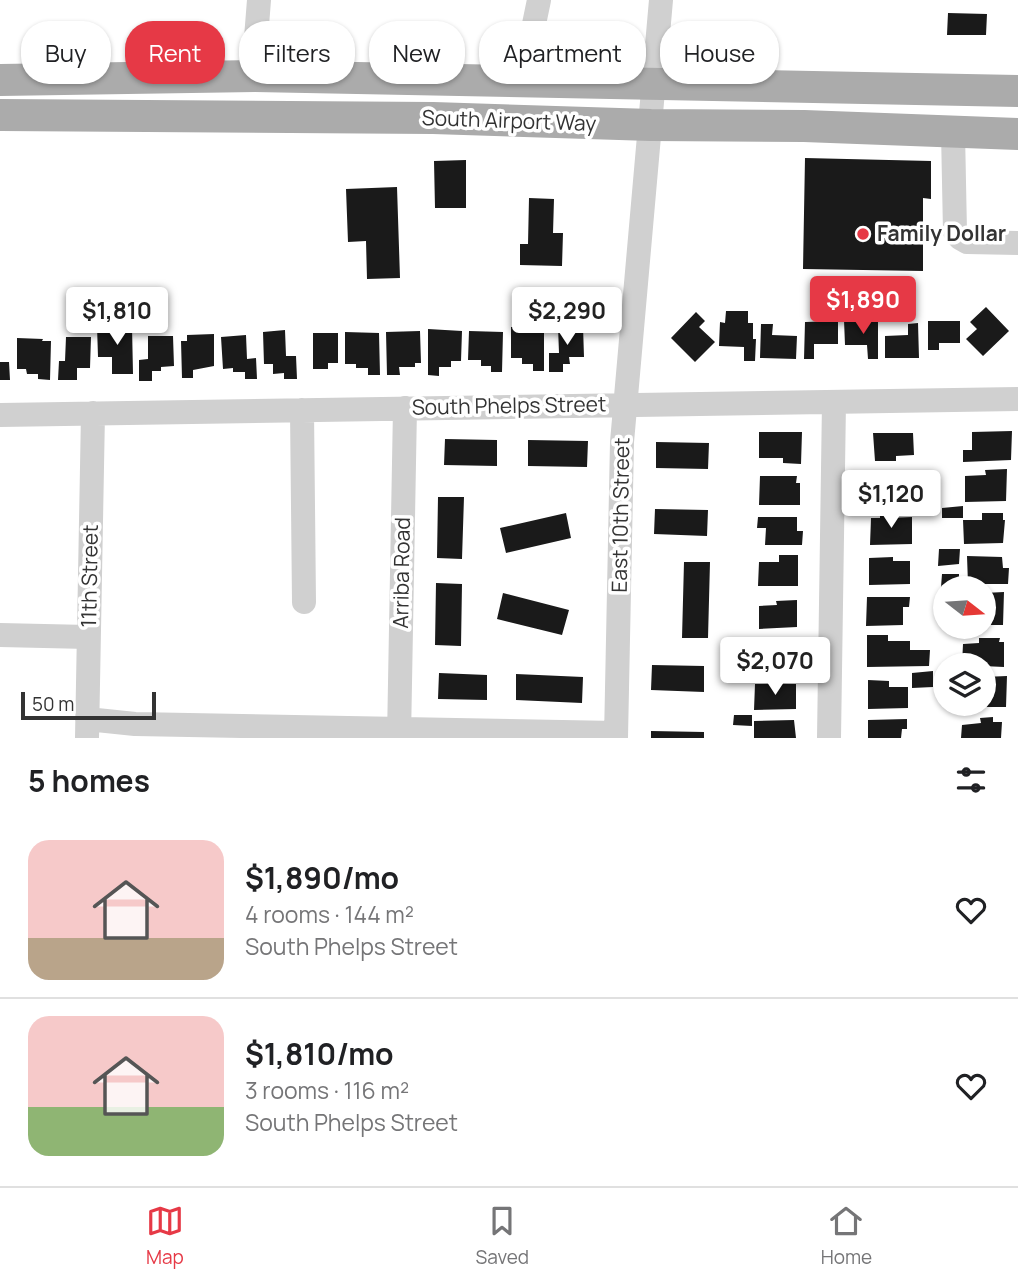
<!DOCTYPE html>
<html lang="en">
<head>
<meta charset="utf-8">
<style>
  body { margin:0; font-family:Manrope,sans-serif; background:#f2f2f2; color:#202124; height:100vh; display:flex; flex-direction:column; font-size:26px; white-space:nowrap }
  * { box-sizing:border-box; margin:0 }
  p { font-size:23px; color:#757577 }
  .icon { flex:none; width:38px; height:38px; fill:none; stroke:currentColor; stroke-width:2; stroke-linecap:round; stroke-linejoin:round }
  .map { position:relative; height:738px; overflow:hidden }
  .panel { display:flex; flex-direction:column; background:#fff; flex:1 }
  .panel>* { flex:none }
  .hud { position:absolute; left:21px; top:21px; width:976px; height:63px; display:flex; gap:14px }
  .needle { width:46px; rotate:107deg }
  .controls { position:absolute; left:933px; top:576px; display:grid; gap:14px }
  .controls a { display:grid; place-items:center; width:63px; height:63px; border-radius:50%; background:#fff; box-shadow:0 2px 5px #0004; font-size:35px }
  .scale { position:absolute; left:21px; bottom:18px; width:135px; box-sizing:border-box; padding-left:7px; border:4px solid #333; border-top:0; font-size:19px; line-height:24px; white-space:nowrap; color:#333; -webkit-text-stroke:5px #fff; paint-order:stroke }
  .price { position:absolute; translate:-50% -60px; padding:0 16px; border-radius:7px; background:#fff; color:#222; font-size:23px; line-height:46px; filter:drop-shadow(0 2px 4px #0008) }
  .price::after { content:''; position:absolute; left:50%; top:42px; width:21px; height:16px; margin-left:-10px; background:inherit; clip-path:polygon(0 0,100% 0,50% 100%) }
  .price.on { background:#e63946; color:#fff }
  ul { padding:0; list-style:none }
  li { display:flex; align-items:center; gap:21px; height:175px; padding:0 28px }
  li+li { border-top:2px solid #e0e0e0 }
  li span { display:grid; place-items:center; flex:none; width:196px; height:140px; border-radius:21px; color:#555 }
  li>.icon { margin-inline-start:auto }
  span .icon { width:84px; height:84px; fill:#fffc; stroke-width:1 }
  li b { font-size:30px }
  h2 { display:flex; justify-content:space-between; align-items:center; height:84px; padding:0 28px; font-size:30px }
  .tag { padding:0 24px; border-radius:28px; background:#fff; box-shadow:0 2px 5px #0004; font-size:24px; line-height:63px }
  .tag.on { background:#e63946; color:#fff }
  .tabs { display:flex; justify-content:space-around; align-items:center; height:98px; border-top:2px solid #e0e0e0; background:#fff; font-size:19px; color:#757577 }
  .tabs a { display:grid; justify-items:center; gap:4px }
  .tabs .on { color:#e63946 }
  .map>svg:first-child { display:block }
  .building { fill:#1a1a1a }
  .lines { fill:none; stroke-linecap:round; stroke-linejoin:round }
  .minor { stroke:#d0d0d0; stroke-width:24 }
  .major { stroke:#ababab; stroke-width:32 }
  .poi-dot { fill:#e63946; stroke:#fff; stroke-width:2.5 }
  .labels { text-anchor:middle; stroke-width:7; stroke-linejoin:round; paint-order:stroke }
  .street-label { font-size:21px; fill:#333; stroke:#fff }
  .poi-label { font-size:21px; font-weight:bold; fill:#333; stroke:#fff; text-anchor:start }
</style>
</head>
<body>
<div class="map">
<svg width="1018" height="738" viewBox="0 0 1018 738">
  <rect width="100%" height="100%" fill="#fff"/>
  <path class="building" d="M948 13 987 14 986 35H947Z
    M805 158 931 161V199L923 198V271L803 269Z
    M466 160V208H435L434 161Z
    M397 187 400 278 367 279 366 241 348 242 346 189Z
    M529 198 554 199 553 233H563L562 266 520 265V244H528Z
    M986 307 1009 331 983 356 966 339 977 329 970 322Z
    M726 311H748V323H753V339H756L755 361H744V347L719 346 720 322 725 323Z
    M696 312 705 321 699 327 715 342 695 362 671 338Z
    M844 320 878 321V359H868L867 345H845Z
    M838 321V344H814V359H804L805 322Z
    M928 321H960V343H939V350H928Z
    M918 323 919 358H885V336L908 335V324Z
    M761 324H773L772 335 797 336 796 359 760 358Z
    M97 326H132L133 374H112V357H98Z
    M558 326H583L584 357H569L570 364H563V372H549V353H559Z
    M511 327H544V371H533V364H522V358H511Z
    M428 329 462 331 461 361H451V367H439V376L428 375Z
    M285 330 286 356H296L297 379H284V373L273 374V364H264L263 332Z
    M420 331 421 363H415V367H399L400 375H387L386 332Z
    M469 331 503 332 502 372H491V366H481V360H468Z
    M345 332 379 333 380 375H368V368H356V364H345Z
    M313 333H338V363H328V369H313Z
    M214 334V366L193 370V378H182L181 341H187V335Z
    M246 335 247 359 256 358 257 379H245V372H233V368L223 369 221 337Z
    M148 336H173L174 366 161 367V371H152V381H139V360L148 359Z
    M66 337H91L90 368H77V380H58L59 361H65Z
    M17 338 43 339 42 341H51L50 380 38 379V374H27L26 369H17Z
    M0 362H9L10 380H0Z
    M1012 431 1011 460 963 462V450H972V432Z
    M759 432H802L801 464 783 463V458H759Z
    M873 433H913L914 455 896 456V461H875Z
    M445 439 497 440V466L444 465Z
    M528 440 588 441 587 467 528 466Z
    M656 442 709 443 708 469 656 468Z
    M1007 469 1006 501 965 502V476L986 475 985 470Z
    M866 475H913L912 483H907L906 495 913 496V503L867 502Z
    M760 476H797L796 483H800V505H759Z
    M438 497H464L462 559 437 558Z
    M963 506V518H942V508Z
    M655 509 708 510 707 536 654 534Z
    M889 511V518L912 517V544L870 545 871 518H880V512Z
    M566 513 571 538 506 553 500 528Z
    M982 513H1003V520H1005L1003 543 964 544 963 520H982Z
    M758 517H797V531H803L802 545H765L766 528H757Z
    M939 549H960L959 564 938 566Z
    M779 555H798V586H758L759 562H779Z
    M967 556 1002 557 1003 568H1009L1008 584H968Z
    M893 557V561H910V584L869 585V558Z
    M684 562H710L708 638H682Z
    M942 574H959V588L941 587Z
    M436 583 462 584 461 646 435 645Z
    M1004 592 1003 625H984V593Z
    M503 593 569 610 562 635 497 619Z
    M867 597H910L909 607H903V625L866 626Z
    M797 600V627L759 629V606L777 605 776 601Z
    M867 635H888V641H910V650H930L929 666 867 667Z
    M979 638H1000L999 642H1004V667L962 665 963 644 979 643Z
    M759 642H799L800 667 757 669Z
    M652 665 704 666V692L651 690Z
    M933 671V687L912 688V673Z
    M439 673 487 675V700L438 699Z
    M516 674 583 677 582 703 516 700Z
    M1007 676 1006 707H968V704H984V677Z
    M868 680 889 681V687H908V708L868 709Z
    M755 684H796V709L754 710Z
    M734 715H752V726L733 725Z
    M993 717V722H1002L1001 738H961L962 725 981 723 980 718Z
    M907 719V729H902L901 738H868V720Z
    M794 720 796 738H754V721Z
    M651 731 704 732V738H651Z"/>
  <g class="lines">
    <path class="minor" d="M253 76 259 0
      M522 82 539 0
      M953 132 955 232 960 238 967 242 1018 243
      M302 410 304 602
      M0 415 1018 399
      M0 635 88 637
      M87 719 135 724 616 733
      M87 738 93 413
      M399 738 405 408
      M616 738 622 442 661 0
      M829 738 834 402"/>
    <path class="major" d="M0 80 255 76 1018 91
      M0 115 433 118 651 125 804 126 1018 134"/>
  </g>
  <circle class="poi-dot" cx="863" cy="234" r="7"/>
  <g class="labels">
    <g class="street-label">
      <text transform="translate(509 121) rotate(2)" y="7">South Airport Way</text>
      <text transform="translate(509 406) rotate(-1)" y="7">South Phelps Street</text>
      <text transform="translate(621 515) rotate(-89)" y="7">East 10th Street</text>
      <text transform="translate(402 573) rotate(-89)" y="7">Arriba Road</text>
      <text transform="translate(90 576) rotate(-89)" y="7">11th Street</text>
    </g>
    <g class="poi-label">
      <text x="877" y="241">Family Dollar</text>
    </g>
  </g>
</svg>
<div class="controls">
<a><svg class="needle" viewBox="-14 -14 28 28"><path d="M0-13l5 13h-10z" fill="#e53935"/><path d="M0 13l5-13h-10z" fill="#757577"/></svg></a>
<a><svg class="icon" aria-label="layers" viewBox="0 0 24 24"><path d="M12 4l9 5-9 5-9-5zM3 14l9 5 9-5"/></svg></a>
</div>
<div class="scale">50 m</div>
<b class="price on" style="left:863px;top:336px">$1,890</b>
<b class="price" style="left:117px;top:347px">$1,810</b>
<b class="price" style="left:567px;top:347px">$2,290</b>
<b class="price" style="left:891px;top:530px">$1,120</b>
<b class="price" style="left:775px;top:697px">$2,070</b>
<div class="hud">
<a class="tag">Buy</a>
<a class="tag on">Rent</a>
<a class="tag">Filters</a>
<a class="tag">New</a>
<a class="tag">Apartment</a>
<a class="tag">House</a>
</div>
</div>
<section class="panel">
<h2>5 homes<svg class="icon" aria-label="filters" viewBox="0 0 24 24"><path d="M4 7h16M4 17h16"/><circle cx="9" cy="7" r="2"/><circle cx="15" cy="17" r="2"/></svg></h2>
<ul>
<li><span style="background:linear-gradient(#f6c9c9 70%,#b9a48a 0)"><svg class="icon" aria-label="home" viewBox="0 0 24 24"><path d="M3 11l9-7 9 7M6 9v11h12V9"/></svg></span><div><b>$1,890/mo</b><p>4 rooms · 144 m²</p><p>South Phelps Street</p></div><svg class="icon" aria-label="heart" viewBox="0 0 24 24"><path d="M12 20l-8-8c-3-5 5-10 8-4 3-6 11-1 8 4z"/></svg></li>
<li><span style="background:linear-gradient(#f6c9c9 65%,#8fb573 0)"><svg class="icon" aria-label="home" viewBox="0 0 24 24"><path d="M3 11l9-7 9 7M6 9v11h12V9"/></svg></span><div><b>$1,810/mo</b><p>3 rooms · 116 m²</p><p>South Phelps Street</p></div><svg class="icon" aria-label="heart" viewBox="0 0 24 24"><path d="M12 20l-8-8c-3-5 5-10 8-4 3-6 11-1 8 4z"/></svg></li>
</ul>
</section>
<nav class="tabs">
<a class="on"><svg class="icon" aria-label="map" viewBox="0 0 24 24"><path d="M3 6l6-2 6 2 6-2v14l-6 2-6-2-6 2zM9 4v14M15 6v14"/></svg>Map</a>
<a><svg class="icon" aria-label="saved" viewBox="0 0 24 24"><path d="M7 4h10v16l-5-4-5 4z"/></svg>Saved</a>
<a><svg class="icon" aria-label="home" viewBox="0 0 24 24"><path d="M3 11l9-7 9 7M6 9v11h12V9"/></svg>Home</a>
</nav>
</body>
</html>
